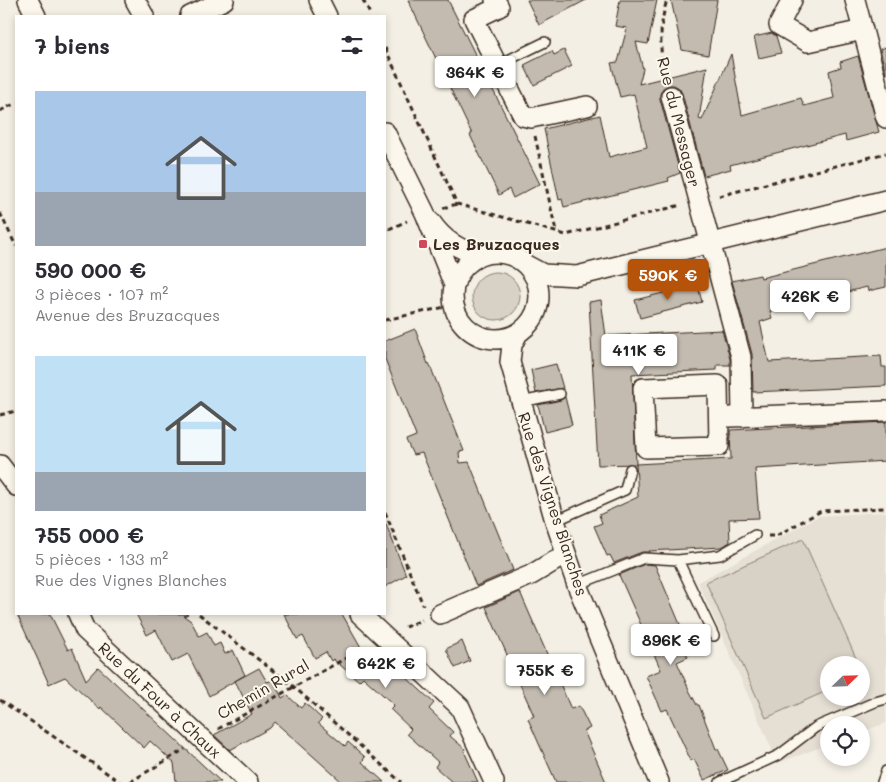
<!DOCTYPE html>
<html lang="fr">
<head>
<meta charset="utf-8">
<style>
  body { margin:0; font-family:Mali,sans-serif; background:#f2f2f3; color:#2b2b33; height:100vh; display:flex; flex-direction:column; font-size:19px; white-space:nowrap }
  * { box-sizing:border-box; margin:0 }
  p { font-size:16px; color:#7c7c81 }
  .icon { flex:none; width:28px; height:28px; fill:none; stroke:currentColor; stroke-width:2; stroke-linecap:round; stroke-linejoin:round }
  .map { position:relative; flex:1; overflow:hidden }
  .panel { position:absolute; left:15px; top:15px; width:371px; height:600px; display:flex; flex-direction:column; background:#fff; border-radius:0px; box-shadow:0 2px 8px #0003 }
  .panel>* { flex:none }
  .needle { width:32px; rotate:67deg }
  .fabs { position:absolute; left:820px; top:656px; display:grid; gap:10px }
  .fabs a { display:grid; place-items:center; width:50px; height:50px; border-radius:50%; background:#fff; box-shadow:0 2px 8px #0003; font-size:25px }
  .price { position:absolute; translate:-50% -42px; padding:0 11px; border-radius:5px; background:#fff; color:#222; font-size:16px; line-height:32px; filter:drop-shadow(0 1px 2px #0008) }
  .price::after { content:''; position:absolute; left:50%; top:30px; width:15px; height:11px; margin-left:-8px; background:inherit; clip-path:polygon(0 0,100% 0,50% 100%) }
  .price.current { background:#b45309; color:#fff }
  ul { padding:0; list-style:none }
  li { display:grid; align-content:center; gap:10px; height:265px; padding:0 20px }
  li span { display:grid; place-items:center; height:155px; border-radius:0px; color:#555 }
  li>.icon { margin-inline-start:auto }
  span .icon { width:90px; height:90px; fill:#fffc; stroke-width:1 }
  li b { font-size:21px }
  h2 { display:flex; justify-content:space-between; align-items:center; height:60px; padding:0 20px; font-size:21px }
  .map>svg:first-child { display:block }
  .built { fill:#e5dfd4; fill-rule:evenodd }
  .green { fill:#d8d1c6; stroke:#8a7e72 }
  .building { fill:#c3bbb0; stroke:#3b2a1e }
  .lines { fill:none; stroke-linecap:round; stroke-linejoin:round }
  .lane-casing { stroke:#3b2a1e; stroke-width:12 }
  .street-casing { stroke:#3b2a1e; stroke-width:22 }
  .path { stroke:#3b2a1e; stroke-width:3; stroke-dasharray:5 4; stroke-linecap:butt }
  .lane { stroke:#fbf7ec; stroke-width:9 }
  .street { stroke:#fbf7ec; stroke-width:19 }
  .poi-dot { fill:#d1495b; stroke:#fbf7ec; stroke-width:2 }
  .labels { text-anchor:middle; stroke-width:4; stroke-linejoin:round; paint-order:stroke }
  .street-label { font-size:16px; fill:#3b2a1e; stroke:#fbf7ec }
  .poi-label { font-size:16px; font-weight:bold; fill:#3b2a1e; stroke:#fbf7ec; text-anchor:start }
</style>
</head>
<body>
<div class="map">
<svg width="886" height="782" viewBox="0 0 886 782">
  <rect width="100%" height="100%" fill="#f3efe4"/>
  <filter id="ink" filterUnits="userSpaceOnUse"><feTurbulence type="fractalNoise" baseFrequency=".02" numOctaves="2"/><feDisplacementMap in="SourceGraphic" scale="10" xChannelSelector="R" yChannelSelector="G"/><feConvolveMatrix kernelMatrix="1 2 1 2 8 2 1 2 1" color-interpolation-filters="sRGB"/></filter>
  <g filter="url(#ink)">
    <path class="built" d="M886 512V723L861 732V725H829V744L778 763 698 582 819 516ZM829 665H861V698H829Z"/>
    <path class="green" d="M472 296a24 24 0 1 1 48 0a24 24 0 1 1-48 0Z
      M803 539 859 665H829V690L766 718 706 582Z"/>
    <path class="building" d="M408 0H448L540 184 513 198 509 189 499 195 470 135 472 134Z
      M527 0H586L539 25Z
      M620 0H657L648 44 636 42 643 69 639 84 707 67 699 119 702 120 731 54 742 115 801 98 804 106 834 98 829 71 841 67 840 62 858 56 879 132 846 141 845 135 730 165 731 169 704 176 682 93 679 88 674 85H669L663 88 660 94V99L680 173 668 178 669 181 564 207 562 199 559 200 544 129 600 115 609 157 647 147 634 94 620 97 611 63 618 62 627 28 615 26Z
      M671 0H717L708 55 682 50Z
      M772 33 776 36 781 53 759 58 754 37Z
      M886 47V74L880 49Z
      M564 50 572 66 534 85 524 65 552 51 554 55Z
      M886 247V287L868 291 867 287 770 311 772 318 760 322 769 362 881 356 882 367H886V386L753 392 752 354 732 281 760 275 761 278Z
      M691 286H698L702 302 640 318 635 300Z
      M601 300 606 336 722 330 730 359V365H717V370L632 374 636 464 598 465 589 302Z
      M415 329 428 364 429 363 464 451 459 452 460 463 469 462 513 570 476 586 422 453 413 455 406 440 416 436 385 359V341Z
      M556 364 563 388 536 393 531 370Z
      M565 397 572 425 545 432 538 405 561 400Z
      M886 422V461L755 469 759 518 729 519 730 542 722 547 649 551 650 552H642L614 563 610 555 607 556 594 526 602 523 599 515 638 497 636 464 731 459 730 430Z
      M385 524H386L406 575 385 587Z
      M645 564 655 565 690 648 685 650 688 657 677 662 690 692 697 705H699L716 749H718L728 770 704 780 694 759 691 761 667 709 662 711 646 676 661 670 619 575Z
      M520 592 571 709 579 706 590 728 584 731 606 782H556L528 719 534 716 486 607Z
      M17 614H50L68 650 72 648 86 680 98 667 221 782H176L174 763 150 741 144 748 101 707 100 709 65 677 49 684Z
      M136 614H188L184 616 191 621 199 636 207 632 214 646 220 643 225 654 233 650 245 675 209 696 188 654 172 662 156 630 147 635Z
      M284 614H342L366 656 373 648 387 661 390 658 408 674 406 677 434 703 429 709 453 732 450 736 465 749 464 751 478 782H452L435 767 438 762 407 734 411 729 390 709 394 705 363 677 359 681 333 659 331 661 326 652 315 658 303 636 297 639Z
      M462 641 470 661 455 668 446 649Z
      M259 668 267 682 273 680 282 698 287 695 301 708 305 703 322 719 318 723 345 746 348 742 365 757 362 762 384 782H342L275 722 270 728 230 750 214 735 252 714 235 681Z"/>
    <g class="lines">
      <defs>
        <path id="lane" d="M498 65 545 42
          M521 402 560 394
          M555 521 625 490 630 469
          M678 560 714 636
          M577 585 644 558 678 560 720 555 755 535
          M720 782 779 755 816 727 875 702 886 699
          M882 782 886 771"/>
        <path id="street" d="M28 0 36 16
          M135 0 144 16
          M319 0 327 16
          M495 0 499 7 474 19 523 116 531 118 587 106
          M792 0 779 25 808 42 863 30
          M855 0 886 118
          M190 16 224 0
          M671 96 741 357 742 417
          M385 132 425 213 454 285
          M431 222C443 240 461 251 481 255
          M453 296a43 43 0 1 1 86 0a43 43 0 1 1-86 0Z
          M526 265 543 274 577 276 886 200
          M517 335 512 345 510 362 555 521 577 585 659 782
          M718 385 719 446 646 448 643 388Z
          M730 417 886 411
          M0 465 16 486
          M78 614 85 630 248 782
          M360 614 460 707 494 782
          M440 614 531 575 566 554"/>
      </defs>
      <use href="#lane" class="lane-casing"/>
      <use href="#street" class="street-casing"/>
      <path class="path" d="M363 0 371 16
        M385 48 457 204 566 235 681 205
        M666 79C659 54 659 26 667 0
        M0 111 16 103
        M535 136 556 231
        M719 196 886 153
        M443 208 457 204
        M0 213 16 246
        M389 229 407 221
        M385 320 450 306
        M0 415 16 411
        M385 512 423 605
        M768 536H776L821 511 886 508
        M199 614 293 686 401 782
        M405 627 422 620
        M0 700 120 782
        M218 729 366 647
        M130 782 185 749"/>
      <use href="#lane" class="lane"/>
      <use href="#street" class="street"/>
    </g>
  </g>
  <rect class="poi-dot" x="418" y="239" width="10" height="10" rx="2.5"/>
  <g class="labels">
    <g class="street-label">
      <text transform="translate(679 122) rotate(76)" y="6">Rue du Messager</text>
      <text transform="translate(553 504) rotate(72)" y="6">Rue des Vignes Blanches</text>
      <text transform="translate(263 689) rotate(-30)" y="6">Chemin Rural</text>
      <text transform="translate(160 700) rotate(43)" y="6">Rue du Four à Chaux</text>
    </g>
    <g class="poi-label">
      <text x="433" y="250">Les Bruzacques</text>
    </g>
  </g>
</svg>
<div class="fabs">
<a><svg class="needle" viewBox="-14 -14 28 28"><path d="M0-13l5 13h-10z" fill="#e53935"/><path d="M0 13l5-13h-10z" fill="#7c7c81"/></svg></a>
<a><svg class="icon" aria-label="locate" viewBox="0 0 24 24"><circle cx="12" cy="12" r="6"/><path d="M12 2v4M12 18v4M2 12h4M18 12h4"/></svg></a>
</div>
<b class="price" style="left:475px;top:98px">364K €</b>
<b class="price current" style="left:668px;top:301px">590K €</b>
<b class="price" style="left:810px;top:322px">426K €</b>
<b class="price" style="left:639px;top:376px">411K €</b>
<b class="price" style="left:671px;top:666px">896K €</b>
<b class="price" style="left:386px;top:689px">642K €</b>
<b class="price" style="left:545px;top:696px">755K €</b>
<section class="panel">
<h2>7 biens<svg class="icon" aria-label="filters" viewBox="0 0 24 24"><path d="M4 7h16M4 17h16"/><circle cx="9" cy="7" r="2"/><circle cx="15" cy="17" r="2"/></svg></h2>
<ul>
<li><span style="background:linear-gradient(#a9c7e8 65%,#9aa5b1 0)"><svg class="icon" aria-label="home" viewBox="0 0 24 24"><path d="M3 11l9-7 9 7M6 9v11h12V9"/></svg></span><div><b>590 000 €</b><p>3 pièces · 107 m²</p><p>Avenue des Bruzacques</p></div></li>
<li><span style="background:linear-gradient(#bfe0f5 75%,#9aa5b1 0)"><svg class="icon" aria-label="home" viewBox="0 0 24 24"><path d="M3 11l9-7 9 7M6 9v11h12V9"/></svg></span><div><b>755 000 €</b><p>5 pièces · 133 m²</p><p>Rue des Vignes Blanches</p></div></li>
</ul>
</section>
</div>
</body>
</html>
